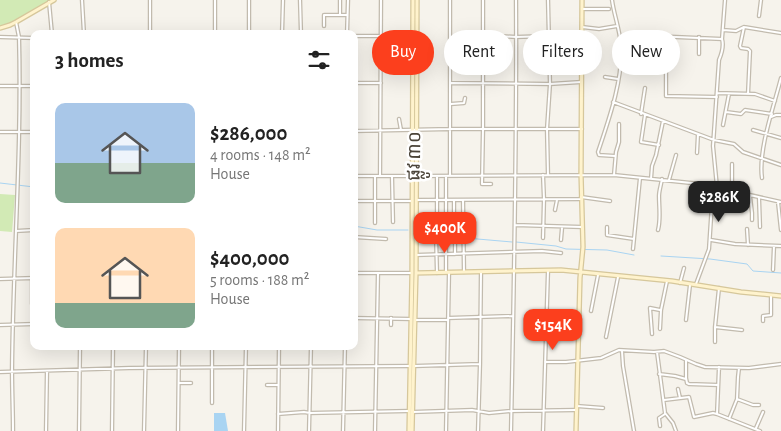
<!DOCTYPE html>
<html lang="en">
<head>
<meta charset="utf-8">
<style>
  body { margin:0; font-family:"Alegreya Sans","Noto Sans Khmer",sans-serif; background:#f2f2f2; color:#222; height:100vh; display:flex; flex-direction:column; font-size:19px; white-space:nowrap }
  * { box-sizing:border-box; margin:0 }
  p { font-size:16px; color:#767676 }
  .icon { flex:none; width:28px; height:28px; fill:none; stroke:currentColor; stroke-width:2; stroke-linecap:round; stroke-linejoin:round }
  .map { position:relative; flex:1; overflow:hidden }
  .details { position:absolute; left:30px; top:30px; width:328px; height:320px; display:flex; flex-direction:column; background:#fff; border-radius:10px; box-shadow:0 5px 20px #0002 }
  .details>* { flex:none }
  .banner { position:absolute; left:372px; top:30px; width:332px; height:45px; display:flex; gap:10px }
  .price { position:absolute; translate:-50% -42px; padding:0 11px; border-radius:10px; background:#fc3f1d; color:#fff; font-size:16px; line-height:32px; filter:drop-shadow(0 1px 2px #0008) }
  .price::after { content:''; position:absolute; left:50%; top:30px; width:15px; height:11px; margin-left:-8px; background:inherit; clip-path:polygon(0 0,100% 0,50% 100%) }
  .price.active { background:#222; color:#fff }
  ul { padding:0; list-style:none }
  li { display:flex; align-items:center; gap:15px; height:125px; padding:0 25px }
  li span { display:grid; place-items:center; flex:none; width:140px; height:100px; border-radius:10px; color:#555 }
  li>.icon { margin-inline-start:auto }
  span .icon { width:60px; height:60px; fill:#fffc; stroke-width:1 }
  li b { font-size:21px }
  h2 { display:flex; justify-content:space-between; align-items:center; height:60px; padding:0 25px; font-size:21px }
  .pill { padding:0 18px; border-radius:22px; background:#fff; box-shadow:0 5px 20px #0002; font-size:18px; line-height:45px }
  .pill.active { background:#fc3f1d; color:#fff }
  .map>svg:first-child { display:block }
  .green { fill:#d2eab5 }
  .water { fill:#a9d4f2 }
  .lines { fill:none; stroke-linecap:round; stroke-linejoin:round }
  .stream { stroke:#a9d4f2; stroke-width:1 }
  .street-casing { stroke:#c2bbae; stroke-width:4.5 }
  .secondary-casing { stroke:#d6c79b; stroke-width:5.5 }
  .street { stroke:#fff; stroke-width:2 }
  .secondary { stroke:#fff3cd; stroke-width:3 }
  .labels { text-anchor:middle; stroke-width:5; stroke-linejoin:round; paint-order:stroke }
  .street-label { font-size:19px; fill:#4b4439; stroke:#fff }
</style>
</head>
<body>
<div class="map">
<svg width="781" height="431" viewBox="0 0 781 431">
  <rect width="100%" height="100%" fill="#f6f3ec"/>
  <path class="green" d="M0 0H54L24 18 0 28Z
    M0 194 15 195 12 232 0 231Z"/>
  <path class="water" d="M214 413H225L228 431H214Z"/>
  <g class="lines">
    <path class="stream" d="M0 183 34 187
      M354 226 377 230H408
      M418 231C426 231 433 232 440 234 449 235 458 234 466 238L512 242
      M516 242 556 246 566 249 607 250 634 255
      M661 256 710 259 747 264 753 271 781 273"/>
    <defs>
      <path id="street" d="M82 0 84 34
        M150 0V34
        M300 0 301 34
        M340 0V15
        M483 0V129L482 184H491
        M548 0 550 84 547 129 548 175
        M612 0C614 15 620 30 621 46 623 80 609 119 598 152L599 155 615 156
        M49 2 52 34
        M582 9H609
        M759 16 761 0
        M324 26V15H347
        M582 27 599 29 617 26
        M744 27 740 46 741 48 748 49 750 51 748 94
        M723 30 736 31 744 27 781 33
        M215 34V0
        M249 34V0
        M282 34 283 0
        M347 34 348 0
        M483 35 516 37 548 36
        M354 36H381
        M0 37 34 38
        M381 38 418 37
        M380 53H392
        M699 54V37
        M666 58V96L717 97
        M667 58 652 56 653 36 722 39 725 0
        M621 62 636 63V72
        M633 62 634 46
        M605 77 618 79
        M354 83H381
        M451 83 550 84 581 82
        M0 86H34
        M717 93 755 94 775 101
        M613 102 714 140 734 144 743 152 781 165
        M451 104 464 103 465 98
        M726 112 741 114 745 110 772 114
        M641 114 645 88
        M645 115 641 142 659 145
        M771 117 776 115H781
        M399 119 401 130
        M723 125 729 94
        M753 130 781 138
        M354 131 451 129H582
        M0 132H34
        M697 153 698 134
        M732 164V192
        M450 175V0
        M614 175 616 152 619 142V124
        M354 176H411
        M375 176V223
        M380 176 381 0
        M416 176 614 175 701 184 781 202
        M446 176V272
        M392 177 393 222
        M762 178C758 150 774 106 781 78
        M651 179 652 166 656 155 663 121
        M669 180 676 155
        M717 187 713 146 719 60C722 53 724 46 722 39
        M750 196 752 213V220
        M581 197 610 201
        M759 198 760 227
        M417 200 581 199
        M463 200 464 272
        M354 201H412
        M778 202 781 230
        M555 210 557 200
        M742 211 744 195
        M515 225 582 227
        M437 226V176
        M607 227V235L634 239
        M454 228V200
        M747 229 748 245
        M658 230C661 219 659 208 659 196 659 191 661 185 662 179
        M16 231 34 230
        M436 235 437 273
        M354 237 386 239
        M455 238V254
        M543 238 544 199 543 175
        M561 240 562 228
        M711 240 735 244 781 246
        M633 249 640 178
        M416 255 542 251 561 253
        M773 270 774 246
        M354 273H412
        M0 279 34 278
        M680 283 684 268
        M696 284 709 249 712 203 714 187
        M32 304V279
        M591 311 598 275
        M528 316H546
        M354 318 411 319
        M391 318V325
        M448 318 513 316
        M416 320H448
        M686 320 690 285
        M763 321V316L771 315V295
        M0 325 34 324
        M715 327 742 330
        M660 329 661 310 667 281
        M652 334 650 308 660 310
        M606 337 618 277
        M715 342V327L719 288
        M622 351 623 366 634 431
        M657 352 665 413 673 423 676 431
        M686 360V378L687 383 689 384 718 385
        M545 362H566L601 358 619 350 654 352 664 351 680 357 696 364 705 367 749 368 781 364
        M415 366 480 364
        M0 372 129 368 410 366
        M659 374 675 376 686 379
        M179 383H191
        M267 385H278
        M678 389 680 398
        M737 399 753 405H759
        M664 400 689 397 694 417 713 413 717 414 760 431
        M212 403V346
        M577 406 603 408
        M413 412 472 410 489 413 511 411 575 410
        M278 414 304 412 310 413 408 411
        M717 414 719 367
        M729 419 737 399 738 377 739 368
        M660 426 659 418 665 414
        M756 428 763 412
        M13 431C13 411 12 391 12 370 13 259 22 148 19 37L16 22
        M46 431 47 371
        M79 431 80 346
        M112 431 113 346
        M144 431 146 346
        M178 431 179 346
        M244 431 246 346
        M278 431 279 346
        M309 431 311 346
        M343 431 345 346
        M375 431 378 273
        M446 431 449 273
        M478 431 480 364 481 272
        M511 431C514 287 517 144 516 0
        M543 431 548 271"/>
      <path id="secondary" d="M0 28 10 25 16 22 54 0
        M416 273 561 270 672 281 741 292 781 296
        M409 431 412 273 413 0
        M412 431 416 273 417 0
        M576 431 580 278 583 247 581 174 582 0"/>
    </defs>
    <use href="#street" class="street-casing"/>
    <use href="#secondary" class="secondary-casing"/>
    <use href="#street" class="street"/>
    <use href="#secondary" class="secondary"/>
  </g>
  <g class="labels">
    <g class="street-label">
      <text transform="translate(413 156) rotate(-89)" y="7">ផ្លូវ ៣០</text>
    </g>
  </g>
</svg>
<b class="price active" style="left:719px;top:223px">$286K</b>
<b class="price" style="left:445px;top:254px">$400K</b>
<b class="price" style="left:553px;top:351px">$154K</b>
<div class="banner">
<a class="pill active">Buy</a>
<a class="pill">Rent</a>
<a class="pill">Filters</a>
<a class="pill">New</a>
</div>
<section class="details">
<h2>3 homes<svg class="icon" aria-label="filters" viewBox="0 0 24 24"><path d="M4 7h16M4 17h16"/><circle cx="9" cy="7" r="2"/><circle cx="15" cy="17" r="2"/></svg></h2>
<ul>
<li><span style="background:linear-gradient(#a9c7e8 60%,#7fa58c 0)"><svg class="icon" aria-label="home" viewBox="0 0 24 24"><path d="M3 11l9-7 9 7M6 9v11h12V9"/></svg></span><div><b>$286,000</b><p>4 rooms · 148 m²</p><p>House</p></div></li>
<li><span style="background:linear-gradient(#ffd9b3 75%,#7fa58c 0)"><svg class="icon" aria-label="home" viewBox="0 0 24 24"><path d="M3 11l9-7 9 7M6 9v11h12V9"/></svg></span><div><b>$400,000</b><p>5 rooms · 188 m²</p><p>House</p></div></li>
</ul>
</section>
</div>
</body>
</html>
